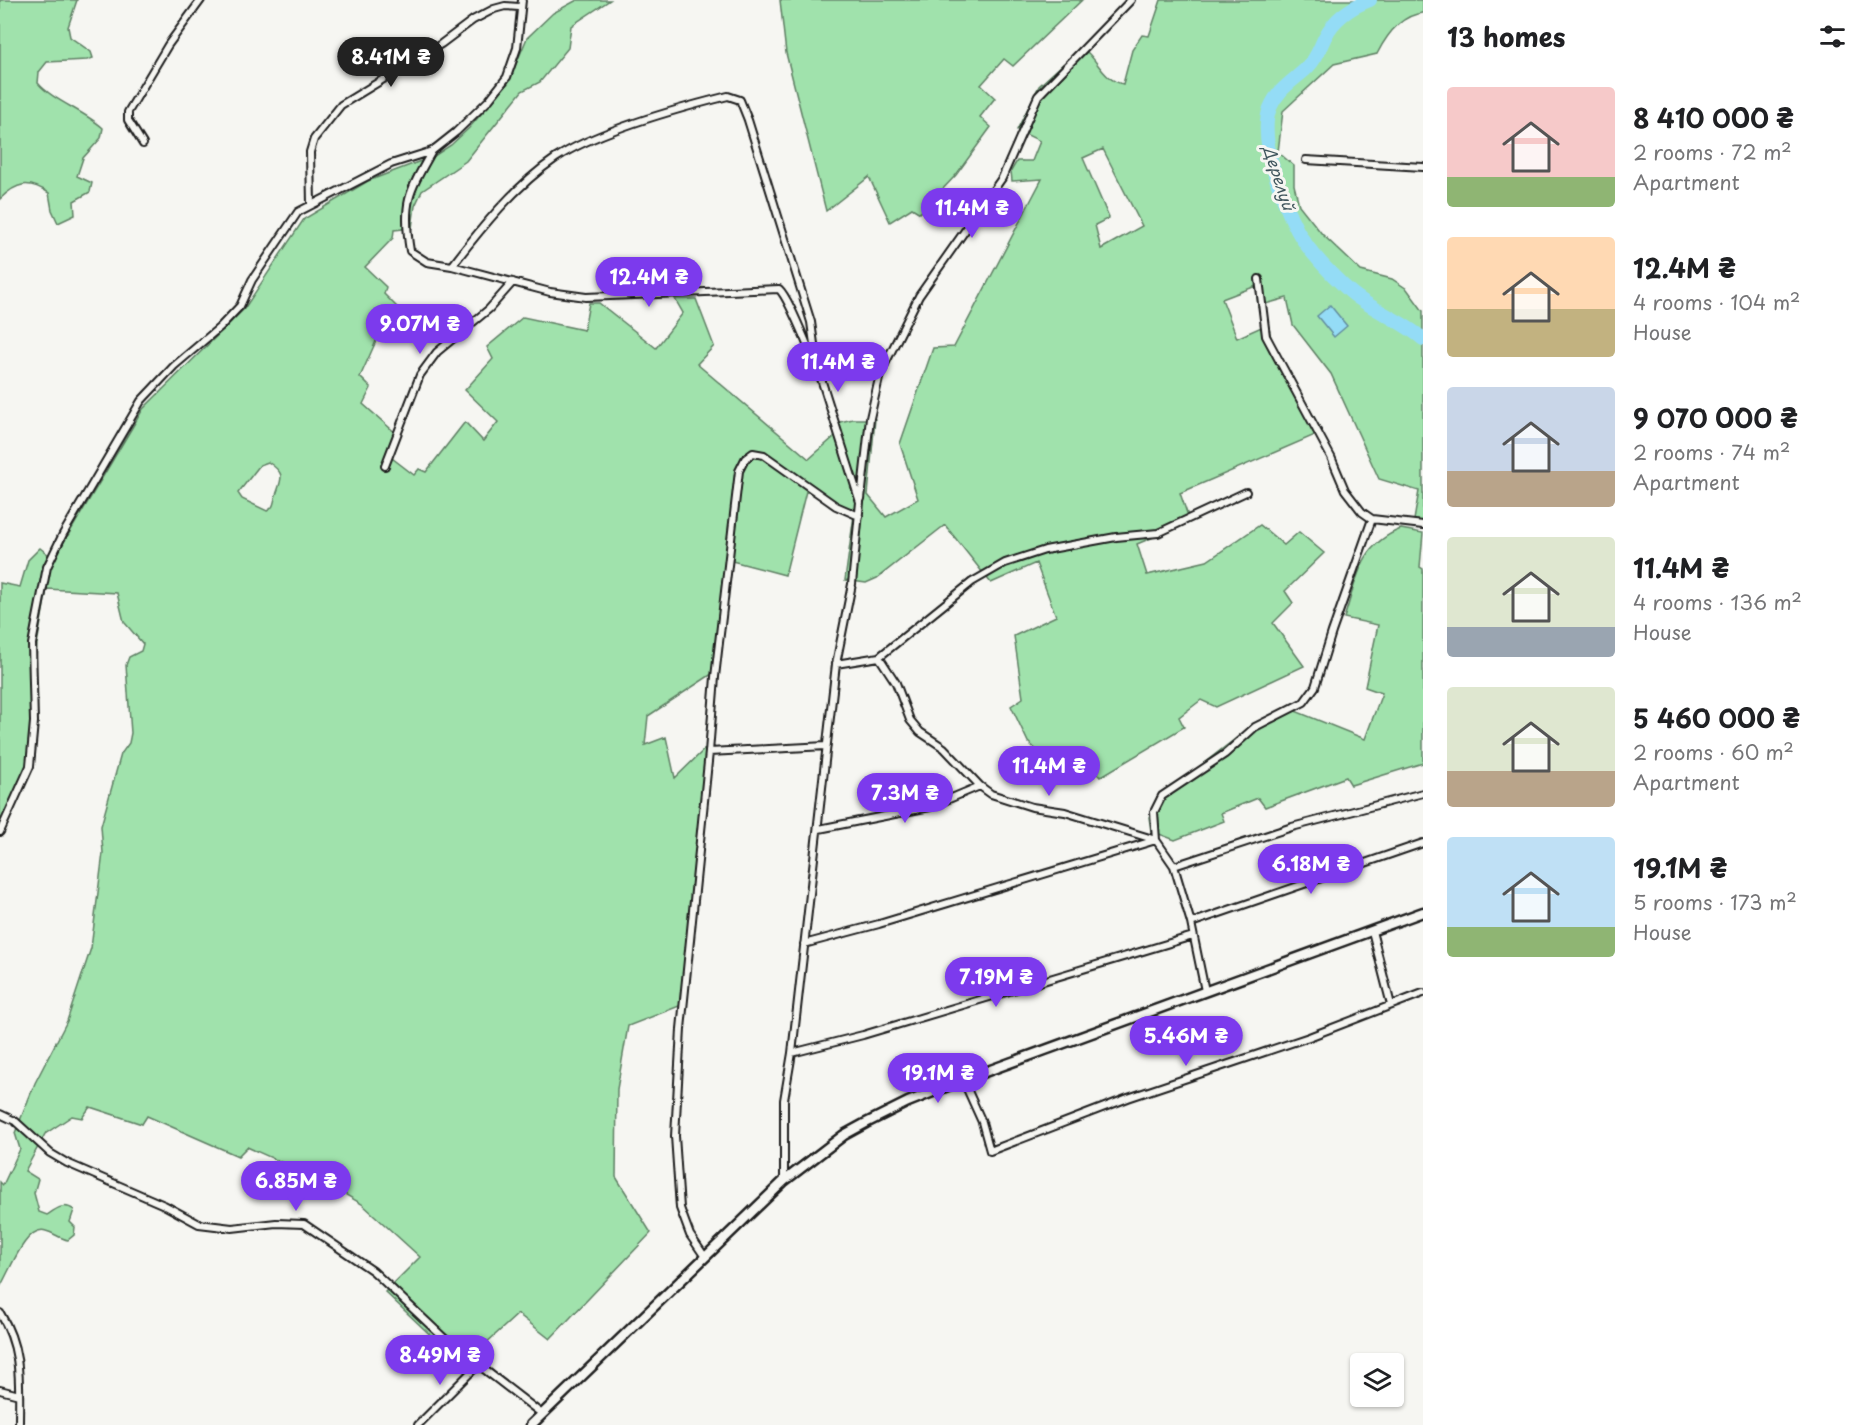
<!DOCTYPE html>
<html lang="en">
<head>
<meta charset="utf-8">
<style>
  body { margin:0; font-family:"Playpen Sans",sans-serif; background:#f2f2f2; color:#202124; height:100vh; display:flex; flex-direction:column; font-size:22px; white-space:nowrap }
  * { box-sizing:border-box; margin:0 }
  p { font-size:20px; color:#757577 }
  .icon { flex:none; width:33px; height:33px; fill:none; stroke:currentColor; stroke-width:2; stroke-linecap:round; stroke-linejoin:round }
  .map { position:relative; flex:1; overflow:hidden }
  .drawer { display:flex; flex-direction:column; background:#fff; width:450px }
  .drawer>* { flex:none }
  .buttons { position:absolute; left:1350px; top:1353px; display:grid; gap:12px }
  .buttons a { display:grid; place-items:center; width:54px; height:54px; border-radius:6px; background:#fff; box-shadow:0 2px 4px #0004; font-size:30px }
  .price { position:absolute; translate:-50% -51px; padding:0 14px; border-radius:21px; background:#7c3aed; color:#fff; font-size:20px; line-height:39px; filter:drop-shadow(0 2px 3px #0008) }
  .price::after { content:''; position:absolute; left:50%; top:36px; width:18px; height:14px; margin-left:-9px; background:inherit; clip-path:polygon(0 0,100% 0,50% 100%) }
  .price.on { background:#222; color:#fff }
  ul { padding:0; list-style:none }
  li { display:flex; align-items:center; gap:18px; height:150px; padding:0 24px }
  li span { display:grid; place-items:center; flex:none; width:168px; height:120px; border-radius:6px; color:#555 }
  li>.icon { margin-inline-start:auto }
  span .icon { width:72px; height:72px; fill:#fffc; stroke-width:1 }
  li b { font-size:26px }
  h2 { display:flex; justify-content:space-between; align-items:center; height:72px; padding:0 24px; font-size:26px }
  main { display:flex; flex:1; min-height:0 }
  .map>svg:first-child { display:block }
  .green { fill:#a0e2ac; stroke:#5e7f64; stroke-width:1.5; fill-rule:evenodd }
  .water { fill:#94dcf6; stroke:#648f9f; stroke-width:1.5 }
  .lines { fill:none; stroke-linecap:round; stroke-linejoin:round }
  .river { stroke:#94dcf6; stroke-width:14 }
  .street-casing { stroke:#1c1c1c; stroke-width:10 }
  .secondary-casing { stroke:#1c1c1c; stroke-width:13 }
  .street { stroke:#f6f6f2; stroke-width:6 }
  .secondary { stroke:#f6f6f2; stroke-width:8 }
  .labels { text-anchor:middle; stroke-width:6; stroke-linejoin:round; paint-order:stroke }
  .water-label { font-size:16px; font-style:italic; fill:#40565d; stroke:#f6f6f2 }
</style>
</head>
<body>
<main>
<div class="map">
<svg width="1423" height="1425" viewBox="0 0 1423 1425">
  <rect width="100%" height="100%" fill="#f6f6f2"/>
  <filter id="ink" filterUnits="userSpaceOnUse"><feTurbulence type="fractalNoise" baseFrequency=".0167" numOctaves="2"/><feDisplacementMap in="SourceGraphic" scale="12" xChannelSelector="R" yChannelSelector="G"/><feConvolveMatrix kernelMatrix="1 2 1 2 8 2 1 2 1" color-interpolation-filters="sRGB"/></filter>
  <g filter="url(#ink)">
    <path class="green" d="M0 0H77L68 27 70 37 91 52 93 58 87 60 47 62 39 72 38 83C52 100 84 111 103 128L101 138 83 158 77 176 92 183 90 192 74 201 75 215 58 223 52 210 49 193C29 180 17 182 0 199Z
      M577 0H610L571 26 568 48 540 82 522 91 466 161 422 191 415 206 412 228 394 230 393 238 365 267 386 287 384 294 397 307 381 330 360 377 371 388 363 404 400 437 392 458 414 475 419 469 426 472 465 422 483 441 498 422 465 390 493 359 487 347 523 317 584 330 589 303H599L656 348 683 313 675 299H696L714 346 697 364 809 459 835 436 831 424 853 419H875L868 495 886 517 918 499 900 444 933 348 954 347 1042 179 1012 181 1011 171 1017 161H1032L1040 141 1017 130 1039 86 1063 64 1069 69 1087 52C1099 63 1104 80 1123 84L1132 50 1142 35 1149 36 1161 0H1423V13C1401 15 1386 36 1377 54L1334 64 1283 111 1278 152 1294 166V185L1299 205 1322 234 1361 271 1392 279 1407 289 1423 311V521L1414 520 1419 491 1379 479 1331 374 1293 325 1287 298 1258 306 1256 286 1222 299 1237 338 1268 324 1271 338 1322 432 1180 493 1190 522 1137 544 1147 575 1207 561 1260 525 1284 545 1299 532 1324 553 1285 591 1293 603 1273 623 1304 666 1216 707 1201 700 1179 717 1184 727 1100 777 1081 755 1060 772 1028 742 1011 706 1023 698 1014 636 1056 616 1036 563 991 583 945 525 877 578 866 583 845 580 854 515 806 491 785 575 732 561 718 670 648 716 645 745 666 737 675 778 711 743 687 1003 628 1026 617 1089 616 1177 651 1233 550 1339 518 1314 462 1365 385 1292 420 1257 362 1204 317 1178 247 1147 238 1156 147 1116 142 1124 90 1107 82 1118 72 1116 45 1134 25 1171 38 1179 34 1193 39 1212 47 1215C56 1209 64 1202 74 1210L70 1222 75 1227 74 1235 68 1240C59 1238 54 1233 46 1231 26 1224 9 1273 0 1287V1182L3 1185 20 1149 15 1133 35 1083 67 1021 91 948 103 853 101 826 121 754 129 743 131 733 126 665 129 657 141 651 143 644 124 622 117 593 47 589 37 644 29 774 0 835V583L20 587 28 560 40 548 54 559 143 409 244 309 304 219 368 181 434 156 451 145 469 128 508 83 527 38 553 13ZM1103 149 1142 226 1101 249 1095 225 1109 218 1083 158ZM268 462C286 474 282 477 276 495 273 503 275 507 267 511L242 499 238 493 260 465Z
      M780 0H1082L1013 66 1004 59 981 85 995 98 980 117 991 127 956 175 920 213 912 208 890 222 869 177 826 211 786 53Z
      M1401 529 1423 533 1420 567 1423 569V763L1351 785 1346 777 1265 807 1258 798 1221 813 1224 821 1175 840 1151 831 1149 817 1156 800 1256 723 1288 708 1365 739 1382 693 1365 687 1378 625 1344 618C1357 580 1359 545 1401 529Z"/>
    <path class="water" d="M1330 305 1347 326 1334 337 1317 316Z"/>
    <g class="lines">
      <path class="river" d="M1370 0C1351 7 1334 19 1325 37 1319 49 1317 58 1307 68 1293 81 1278 89 1270 108 1258 138 1282 201 1297 230 1307 249 1328 271 1344 286 1367 309 1399 318 1423 339"/>
      <defs>
        <path id="street" d="M143 144 128 120V112L168 45 201 0
          M432 151C409 192 402 202 410 251L427 262 452 266C481 228 516 185 556 158 597 131 680 108 728 96L740 100 748 120 811 322 817 366 860 502 852 584 836 664 792 1053 784 1100V1181
          M1306 160 1423 167
          M311 205 310 152 314 139 341 105 441 44 473 20 494 9 505 6 519 7
          M452 266 550 292 586 297 779 289C789 298 806 344 814 360
          M1259 279 1266 336 1331 457 1345 490 1362 512 1372 519 1423 525
          M385 466 420 375 437 352 489 309 513 282
          M861 499 870 418 880 374 919 296 1002 178 1038 96 1131 0
          M879 657 972 582 1005 563 1045 550 1116 537 1158 533 1246 492
          M836 664 879 657 896 683 910 720 920 732 944 748 980 786 991 794 1032 807 1065 812 1156 840 1174 866 1191 923 1205 991
          M709 752 715 677 739 471 745 459 753 453 764 455 836 506 859 516
          M819 829 930 807 980 786
          M0 832 30 766 34 722 32 644 47 567 63 534 141 401 174 366 220 327 240 306 252 280 298 212 391 164 432 151 456 132 489 100 507 77 517 48 522 0
          M1174 866 1292 827 1423 793
          M1191 923 1423 843
          M1372 931 1391 1005
          M804 944 879 924 1156 840 1154 812 1162 796 1225 754 1255 727 1304 702 1315 687 1332 632 1372 519
          M792 1053 863 1035 1193 936
          M963 1080 982 1122 990 1151 1128 1098 1309 1037 1423 993
          M0 1114 15 1121 50 1153 67 1163 164 1205 199 1224 232 1228 276 1223 304 1224 373 1271 445 1339 542 1414
          M705 1257 690 1235 680 1208 675 1136 681 1029 709 752 826 746
          M0 1313C23 1350 19 1384 19 1425
          M0 1390 19 1395
          M418 1425 479 1364"/>
        <path id="secondary" d="M531 1425 784 1181 844 1135 866 1123 908 1102 963 1080 1423 912"/>
      </defs>
      <use href="#street" class="street-casing"/>
      <use href="#secondary" class="secondary-casing"/>
      <use href="#street" class="street"/>
      <use href="#secondary" class="secondary"/>
    </g>
  </g>
  <g class="labels">
    <g class="water-label">
      <text transform="translate(1279 178) rotate(72)" y="6">Дерелуй</text>
    </g>
  </g>
</svg>
<div class="buttons">
<a><svg class="icon" aria-label="layers" viewBox="0 0 24 24"><path d="M12 4l9 5-9 5-9-5zM3 14l9 5 9-5"/></svg></a>
</div>
<b class="price on" style="left:391px;top:88px">8.41M ₴</b>
<b class="price" style="left:972px;top:239px">11.4M ₴</b>
<b class="price" style="left:649px;top:308px">12.4M ₴</b>
<b class="price" style="left:420px;top:355px">9.07M ₴</b>
<b class="price" style="left:838px;top:393px">11.4M ₴</b>
<b class="price" style="left:1049px;top:797px">11.4M ₴</b>
<b class="price" style="left:905px;top:824px">7.3M ₴</b>
<b class="price" style="left:1311px;top:895px">6.18M ₴</b>
<b class="price" style="left:996px;top:1008px">7.19M ₴</b>
<b class="price" style="left:1186px;top:1067px">5.46M ₴</b>
<b class="price" style="left:938px;top:1104px">19.1M ₴</b>
<b class="price" style="left:296px;top:1212px">6.85M ₴</b>
<b class="price" style="left:440px;top:1386px">8.49M ₴</b>
</div>
<section class="drawer">
<h2>13 homes<svg class="icon" aria-label="filters" viewBox="0 0 24 24"><path d="M4 7h16M4 17h16"/><circle cx="9" cy="7" r="2"/><circle cx="15" cy="17" r="2"/></svg></h2>
<ul>
<li><span style="background:linear-gradient(#f6c9c9 75%,#8fb573 0)"><svg class="icon" aria-label="home" viewBox="0 0 24 24"><path d="M3 11l9-7 9 7M6 9v11h12V9"/></svg></span><div><b>8 410 000 ₴</b><p>2 rooms · 72 m²</p><p>Apartment</p></div></li>
<li><span style="background:linear-gradient(#ffd9b3 60%,#c2b280 0)"><svg class="icon" aria-label="home" viewBox="0 0 24 24"><path d="M3 11l9-7 9 7M6 9v11h12V9"/></svg></span><div><b>12.4M ₴</b><p>4 rooms · 104 m²</p><p>House</p></div></li>
<li><span style="background:linear-gradient(#c9d6e8 70%,#b9a48a 0)"><svg class="icon" aria-label="home" viewBox="0 0 24 24"><path d="M3 11l9-7 9 7M6 9v11h12V9"/></svg></span><div><b>9 070 000 ₴</b><p>2 rooms · 74 m²</p><p>Apartment</p></div></li>
<li><span style="background:linear-gradient(#dfe7d0 75%,#9aa5b1 0)"><svg class="icon" aria-label="home" viewBox="0 0 24 24"><path d="M3 11l9-7 9 7M6 9v11h12V9"/></svg></span><div><b>11.4M ₴</b><p>4 rooms · 136 m²</p><p>House</p></div></li>
<li><span style="background:linear-gradient(#dfe7d0 70%,#b9a48a 0)"><svg class="icon" aria-label="home" viewBox="0 0 24 24"><path d="M3 11l9-7 9 7M6 9v11h12V9"/></svg></span><div><b>5 460 000 ₴</b><p>2 rooms · 60 m²</p><p>Apartment</p></div></li>
<li><span style="background:linear-gradient(#bfe0f5 75%,#8fb573 0)"><svg class="icon" aria-label="home" viewBox="0 0 24 24"><path d="M3 11l9-7 9 7M6 9v11h12V9"/></svg></span><div><b>19.1M ₴</b><p>5 rooms · 173 m²</p><p>House</p></div></li>
</ul>
</section>
</main>
</body>
</html>
